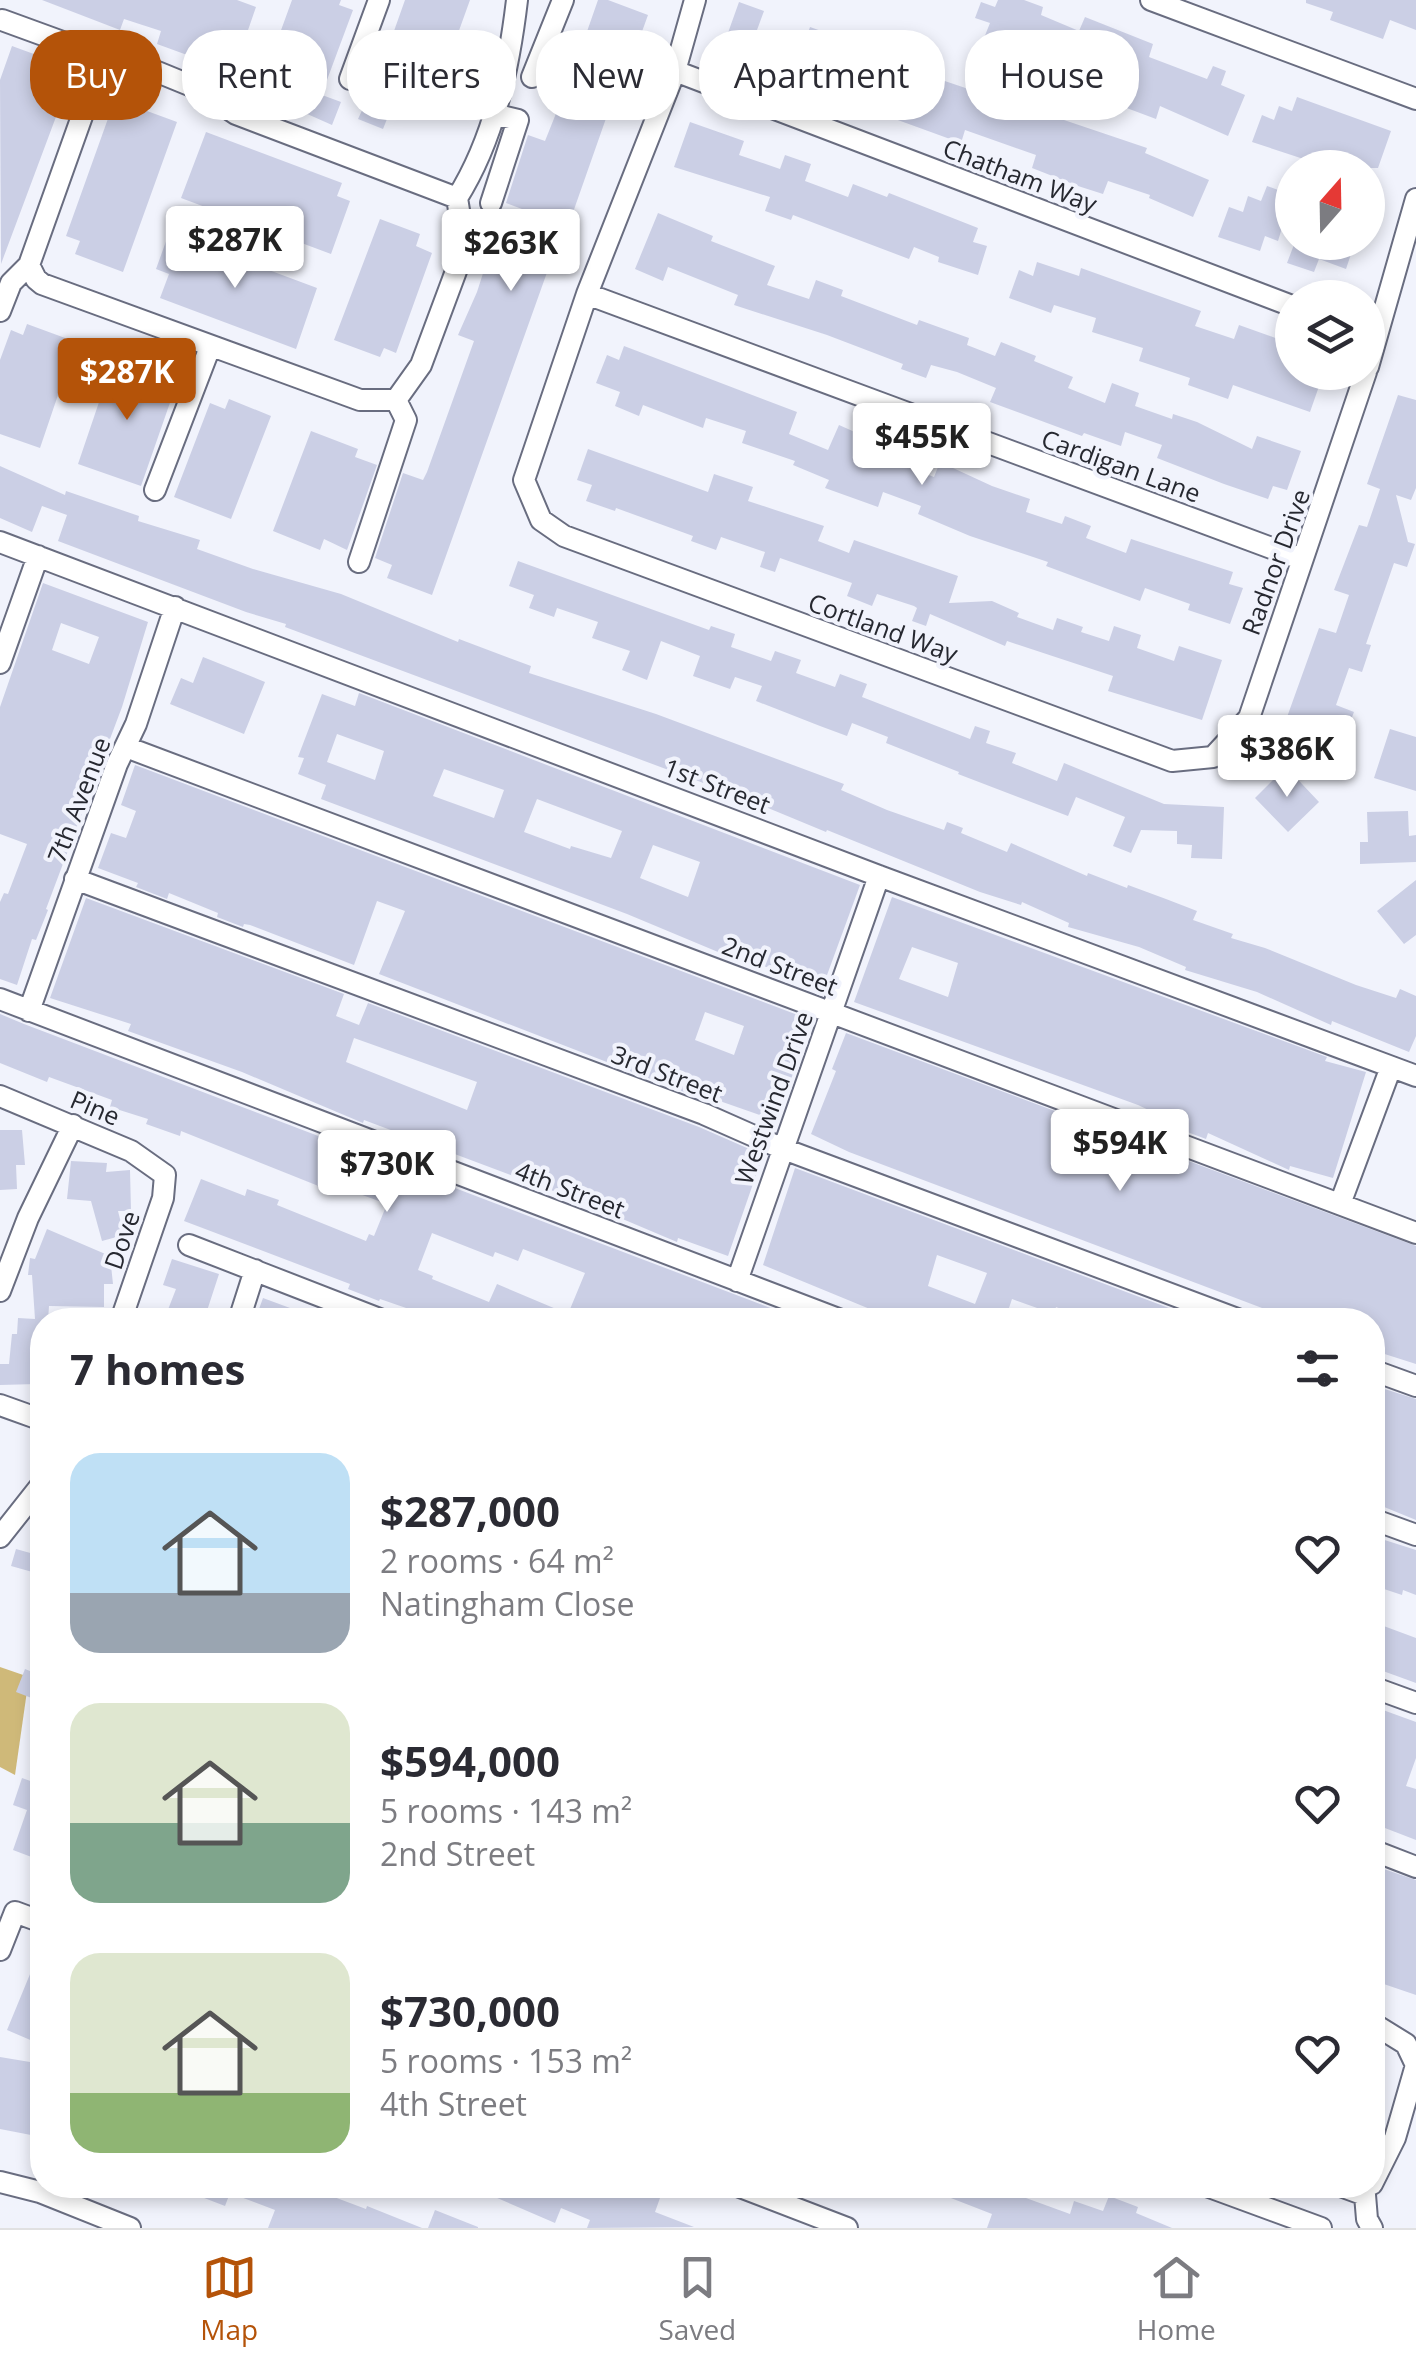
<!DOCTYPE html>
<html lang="en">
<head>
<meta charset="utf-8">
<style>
  body { margin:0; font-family:"Open Sans",sans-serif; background:#f2f2f3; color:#2b2b33; height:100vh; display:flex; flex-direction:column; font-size:38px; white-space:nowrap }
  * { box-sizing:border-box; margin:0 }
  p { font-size:32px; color:#7c7c81 }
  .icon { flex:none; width:55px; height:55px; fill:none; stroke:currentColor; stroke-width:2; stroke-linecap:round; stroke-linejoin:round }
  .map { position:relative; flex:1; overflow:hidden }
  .details { position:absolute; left:30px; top:1308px; width:1355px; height:890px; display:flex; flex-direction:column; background:#fff; border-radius:40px; box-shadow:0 5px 15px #0003 }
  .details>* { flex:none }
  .banner { position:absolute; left:30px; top:30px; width:1358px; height:90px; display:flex; gap:20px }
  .needle { width:65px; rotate:20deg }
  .buttons { position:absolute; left:1275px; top:150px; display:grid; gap:20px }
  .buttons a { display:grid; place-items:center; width:110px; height:110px; border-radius:50%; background:#fff; box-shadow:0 5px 15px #0003; font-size:50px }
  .price { position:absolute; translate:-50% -85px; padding:0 22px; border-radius:10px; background:#fff; color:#222; font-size:32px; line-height:65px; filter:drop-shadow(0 2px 5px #0008) }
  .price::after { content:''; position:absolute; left:50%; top:60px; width:30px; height:22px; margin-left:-15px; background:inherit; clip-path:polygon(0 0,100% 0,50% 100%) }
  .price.current { background:#b45309; color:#fff }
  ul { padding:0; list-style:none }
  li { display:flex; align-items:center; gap:30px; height:250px; padding:0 40px }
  li span { display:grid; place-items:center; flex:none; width:280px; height:200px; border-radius:30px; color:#555 }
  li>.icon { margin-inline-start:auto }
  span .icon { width:120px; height:120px; fill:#fffc; stroke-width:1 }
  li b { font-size:42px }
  h2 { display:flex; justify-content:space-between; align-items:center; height:120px; padding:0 40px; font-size:42px }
  .tag { padding:0 35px; border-radius:40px; background:#fff; box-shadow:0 5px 15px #0003; font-size:35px; line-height:90px }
  .tag.current { background:#b45309; color:#fff }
  .menu { display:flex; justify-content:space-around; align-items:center; height:140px; border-top:2px solid #e1e1e2; background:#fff; font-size:28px; color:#7c7c81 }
  .menu a { display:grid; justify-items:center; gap:5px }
  .menu .current { color:#b45309 }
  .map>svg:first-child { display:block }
  .forest { fill:#cfb979 }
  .building { fill:#cbcfe5; fill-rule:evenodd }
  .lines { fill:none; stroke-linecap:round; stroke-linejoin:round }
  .minor-casing { stroke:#696d80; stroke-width:24 }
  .minor { stroke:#fff; stroke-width:20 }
  .labels { text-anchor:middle; stroke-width:8; stroke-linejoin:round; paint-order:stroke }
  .street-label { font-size:25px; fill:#262830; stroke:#f1f3fc }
</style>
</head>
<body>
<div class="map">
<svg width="1416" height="2228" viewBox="0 0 1416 2228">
  <rect width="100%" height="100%" fill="#f1f3fc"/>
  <path class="forest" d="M0 1667 29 1677 15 1775 0 1767Z"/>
  <path class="building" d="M42 0H237L256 7 238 59 225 54 220 67 157 44 161 31 124 19 120 30Z
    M292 0H341L339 5 353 10 324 88 268 66Z
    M405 0H470L430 111 393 96 398 84 378 76Z
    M598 0H608L648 15 614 109 610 107 564 238 560 236 432 595 387 578 392 565 375 558 403 473 423 480 427 472 474 341 458 335 477 292 494 239 510 245 522 209 506 203 528 135 545 141 573 71 553 63 564 35 583 43Z
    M998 0H1024L1043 7 1041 15 1079 31 1085 17 1153 44 1149 57 1207 79 1213 66 1226 71 1221 85 1245 95 1228 136 1160 106 1156 119 1116 104 1121 91 1093 81 1092 84 1063 72 1057 85 1028 74 1035 56 984 38 990 23 975 18 981 2 995 7Z
    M1306 0H1416V30L1390 20 1383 39 1330 20 1333 12 1306 3Z
    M739 2 764 11 757 30 770 34 766 44 800 56 810 27 935 71 933 77 992 97 988 110 1017 120 1022 106 1036 111 1041 98 1068 108 1064 120 1147 148 1145 153 1209 180 1193 217 1149 198 1150 195 1108 181 1103 194 1078 186 1032 168 1036 155 965 130 961 143 862 107 868 92 822 76 818 89 779 75 777 79 719 58Z
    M12 46 61 64 56 77 69 82 1 264 0 80Z
    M314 92 341 102 332 125 305 113Z
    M1297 97 1391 131 1378 168H1331L1252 142 1262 115 1274 120 1279 106 1292 111Z
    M128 104 177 122 123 272 75 254 80 241 66 236 110 113 123 118Z
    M365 104 389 114 383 129 358 119Z
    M690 122 744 141 739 155 780 169 785 155 811 164 805 181 848 197 853 184 887 197 889 193 978 228 973 242 987 246 978 275 938 262 939 257 914 247 909 259 793 215 791 220 765 211 770 197 674 167Z
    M206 132 342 183 337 196 350 201 331 254 181 198Z
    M1267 186 1292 195 1278 241 1265 236 1260 251 1218 237 1229 207 1243 212 1248 196 1261 201Z
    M658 213 713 236 711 241 775 266 767 285 809 299 816 280 843 290 841 296 917 325 919 320 969 338 967 345 995 356 1001 342 1036 356 1034 361 1073 377 1068 388 1105 403 1112 383 1139 393 1135 406 1172 419 1173 414 1197 422 1252 449 1257 436 1301 451 1287 490 1273 486 1268 499 1224 484 1157 458 1162 445 1125 432 1121 446 1084 433 1082 436 990 402 996 388 957 372 931 365 926 378 901 369 903 364 827 335 734 305 738 295 668 267 663 281 635 269Z
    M380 219 420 234 416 246 432 253 396 353 384 348 380 357 334 340Z
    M169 233 317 288 296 349 160 298 169 274 156 269Z
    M1295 242H1355L1346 269 1319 259 1314 272 1287 263Z
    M1037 262 1079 276 1081 268 1201 311 1195 326 1234 339 1239 325 1292 344V372H1324L1310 412 1233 385 1228 399 1188 385 1190 378 1139 361 1143 348 1092 332 1096 318 1054 305 1051 313 1009 298 1019 270 1033 276Z
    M27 324 76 342 40 448 0 434V360L11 330 23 335Z
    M624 346 797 412 789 434 828 450 839 425 884 445 899 448 894 462 934 477 940 462 992 486 1030 499 1026 512 1062 524 1065 516 1091 526 1086 538 1126 553 1131 539 1233 572 1229 584 1243 588 1230 624 1188 610 1190 604 1145 588 1140 601 1046 566 1048 562 970 536 918 514 921 506 883 492 878 507 825 488 829 480 793 465 795 461 742 443 746 431 706 418 703 428 643 405 639 416 615 406 620 392 596 383 607 355 619 360Z
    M114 358 165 376 161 389 173 394 141 486 78 464Z
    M1398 395 1416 400V488L1411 500 1396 495 1408 542 1415 544 1407 567 1394 563 1366 644 1371 645 1362 672 1349 668 1336 705 1354 712 1344 738 1326 732 1316 758 1277 745 1319 628 1336 633 1349 595 1334 590 1359 525 1367 527 1380 489 1367 484Z
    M229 399 271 416 231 519 174 497 210 403 225 409Z
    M311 431 358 449 355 457 377 465 347 550 324 539 320 550 273 531Z
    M588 449 708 492 714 474 753 487 748 501 824 526 818 541 849 553 854 540 958 576 949 603 992 601 1019 613 1017 617 1053 630 1057 618 1083 627 1081 632 1109 641 1114 626 1141 635 1137 648 1174 661 1179 646 1222 660 1202 720 1108 691 1113 676 1007 641 1005 646 930 614 926 626 912 621 917 608 914 606 877 594 872 606 847 596 852 583 780 558 775 572 760 567 765 552 721 537 716 550 691 541 693 536 616 508 615 511 586 501 592 485 577 480Z
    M0 466 65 495 66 491 139 516 138 521 200 540 197 549 253 569 341 594 458 642 459 639 531 666 529 673 656 714 844 784 841 790 887 810 944 830 947 822 963 828 961 833 1007 852 1011 843 1087 876 1088 873 1127 888 1128 885 1166 899 1197 911 1193 920 1233 934 1231 938 1265 948 1356 985 1396 998 1400 989 1416 996V1036L1409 1052 1332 1021 1331 1025 1257 992 1185 970 1186 967 1139 947 1068 927 1069 923 1022 902 1021 905 980 892 827 830 826 832 749 800 285 627 286 624 246 612 58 541 67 515 42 506 32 532 0 518Z
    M518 561 709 630 711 626 735 634 731 647 771 661 775 651 801 660 796 673 835 687 840 674 867 684 862 697 970 739 975 726 990 731 986 743 1016 753 1012 763 1057 781 1064 763 1164 804 1224 807 1222 859 1191 858 1192 845 1177 844V831L1141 830 1131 853 1113 846 1125 817 1076 797 1068 816 958 774 959 772 886 743 888 737 852 723 847 736 820 726 756 701 762 686 735 677 730 689 693 676 700 656 661 641 647 680 622 670 630 651 592 638 598 622 557 608 554 617 529 608 534 595 509 586Z
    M43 583 148 622 122 707 46 909 48 910 36 940 32 939 17 985 0 979V902L4 893 8 894 27 844 0 834V707ZM61 623 99 637 89 664 52 650Z
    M203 657 265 682 244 734 170 704 181 678 193 683Z
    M359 693 860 885 823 986 743 959 742 962 627 914 321 799 326 785 298 774 304 758 298 757 322 694 355 706ZM337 734 384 751 375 780 327 762ZM444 769 504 790 494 818 433 796ZM537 799 622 831 611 858 571 846 570 849 524 832ZM653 845 700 862 688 897 640 878Z
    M1390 729 1416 737V791L1374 778Z
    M135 765 811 1020 777 1121 694 1092 692 1095 379 974 405 911 377 901 354 965 250 925 244 924 243 927 217 917 218 913 169 893 167 899 136 887 138 883 98 868 111 833 126 838 136 811 121 805ZM705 1012 744 1026 734 1055 695 1040Z
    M1286 767 1319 802 1288 832 1255 798Z
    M1408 811 1409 836 1416 835V862L1360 864V842H1368L1367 812Z
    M1416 880V935L1404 944 1377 911Z
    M892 897 1327 1057 1325 1061 1366 1072 1333 1178 1290 1166 1289 1170 1208 1133 1206 1139 1174 1127 1176 1123 1138 1105 854 1002ZM912 947 958 963 948 997 899 979Z
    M86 898 344 994 336 1016 359 1025 368 1003 699 1127 763 1155 728 1256 678 1238 677 1242 580 1201 364 1120 363 1123 242 1072 128 1031 131 1024 50 998ZM354 1038 477 1082 467 1110 346 1062Z
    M0 1014 24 1024 802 1320H670L654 1315 653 1320H441L380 1299 379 1301 348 1289 350 1284 184 1221 201 1179 245 1196 247 1189 279 1200 277 1205 366 1241 369 1234 374 1236 387 1204 324 1181 321 1187 181 1131 180 1136 146 1124 148 1119 110 1107 112 1100 49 1077 47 1082 0 1063ZM432 1233 493 1257 495 1252 518 1261 523 1249 585 1273 568 1314 497 1284 489 1302 432 1279 433 1276 418 1270Z
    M846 1033 1416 1246V1364L1372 1350V1320H1294L849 1152 811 1134 836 1071 832 1069Z
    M0 1130H22L25 1165H16L17 1189 0 1190Z
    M71 1161 107 1163 106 1172 130 1170 131 1211H118L124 1235 102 1241 91 1201 67 1199Z
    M795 1168 1201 1320H1088L1056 1307 1054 1314 1012 1299 1005 1320H880L882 1314 763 1265ZM937 1255 987 1273 975 1304 928 1286Z
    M47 1229 110 1256 113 1284H104V1307L49 1306 48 1320H42L37 1384 0 1385V1364H9L12 1334H17L18 1318 35 1319 32 1275H28L30 1258 35 1259Z
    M172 1259 219 1274 204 1320H164L176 1289 163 1285Z
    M263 1298 317 1318V1320H255Z
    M1372 1385 1416 1399V1520L1372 1502Z
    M1372 1536 1416 1550V1595L1403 1590 1402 1595 1372 1585Z
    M16 1549 41 1556 36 1573 11 1566Z
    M1381 1625 1416 1638V1683L1372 1667V1649Z
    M25 1669 42 1676V1702L16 1692Z
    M1372 1706 1416 1722V1758L1406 1786 1416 1789V1840L1372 1823Z
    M40 1772 42 1773V1861L13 1850 27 1810 13 1805 22 1778 36 1783Z
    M1372 1865 1416 1880V1995L1372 1980Z
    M42 1945V2045L7 2030Z
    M0 2057 42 2064 31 2135 0 2129Z
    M302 2185 366 2209 367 2206 422 2228H268L275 2210 230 2193 225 2206 173 2186Z
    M467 2185H625L660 2198 655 2212 694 2227 587 2228 590 2220 561 2208 555 2223Z
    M1031 2185 1026 2198 1070 2214 1074 2201 1103 2211 1109 2196 1138 2207 1136 2213 1172 2228H987L992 2214 920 2186Z
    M435 2210 478 2227V2228H428Z"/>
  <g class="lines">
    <defs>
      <path id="minor" d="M695 0 675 71 587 294 524 480 541 520 564 536 1172 761 1213 757 1249 718 1366 372
        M1151 0 1416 99
        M2 20 120 63
        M675 71 1292 306
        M532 77 563 0
        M350 79 379 0
        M457 198 236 114 199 89 155 71 120 63 96 77 29 265 36 279 42 284 360 400H396L421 365 465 247 457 198C494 139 509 68 517 0
        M491 203 518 120 494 114
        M587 294 1301 559
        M0 311 11 283 29 265
        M1368 367 1416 199
        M155 490 210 347
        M0 542 879 876 1416 1076
        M359 562 406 420 396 400
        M0 663 38 556
        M126 747 1416 1233
        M75 879 704 1114 781 1148 1240 1320
        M0 999 841 1320
        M29 1011 117 764 136 724 175 607
        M0 1096 131 1151 165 1175 163 1198 121 1320
        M1340 1204 1391 1067
        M189 1245 382 1320
        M737 1281 879 876
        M0 1291 28 1218 73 1125
        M239 1320 255 1270
        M1372 1370 1416 1386
        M0 1405 42 1420
        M1372 1519 1416 1535
        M0 1537 42 1484
        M1372 1687 1416 1703
        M1372 1850 1416 1867
        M0 1950 15 1912 42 1922
        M1372 2023 1406 2044 1416 2065 1395 2138 1372 2184
        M0 2182 40 2192 130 2228
        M735 2185 847 2228
        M1204 2185 1321 2228
        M1338 2185 1365 2195
        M1365 2195 1367 2219 1372 2228"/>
    </defs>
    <use href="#minor" class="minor-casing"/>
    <use href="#minor" class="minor"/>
  </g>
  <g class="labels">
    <g class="street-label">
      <text transform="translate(1020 176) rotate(21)" y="9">Chatham Way</text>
      <text transform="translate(1121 466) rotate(20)" y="9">Cardigan Lane</text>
      <text transform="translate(1276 562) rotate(-70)" y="9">Radnor Drive</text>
      <text transform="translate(883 628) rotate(20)" y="9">Cortland Way</text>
      <text transform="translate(717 786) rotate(21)" y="9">1st Street</text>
      <text transform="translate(79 800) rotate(-69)" y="9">7th Avenue</text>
      <text transform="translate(780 966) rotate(21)" y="9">2nd Street</text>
      <text transform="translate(667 1074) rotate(21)" y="9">3rd Street</text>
      <text transform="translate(774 1098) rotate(-70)" y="9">Westwind Drive</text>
      <text transform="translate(95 1108) rotate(23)" y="9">Pine</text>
      <text transform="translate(570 1190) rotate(21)" y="9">4th Street</text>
      <text transform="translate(122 1240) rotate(-71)" y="9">Dove</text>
    </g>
  </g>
</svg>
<div class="buttons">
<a><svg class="needle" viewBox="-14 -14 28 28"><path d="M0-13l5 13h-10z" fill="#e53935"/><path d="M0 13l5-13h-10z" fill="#7c7c81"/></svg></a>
<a><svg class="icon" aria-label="layers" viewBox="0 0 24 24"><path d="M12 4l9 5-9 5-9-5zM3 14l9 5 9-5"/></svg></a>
</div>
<b class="price" style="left:235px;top:291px">$287K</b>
<b class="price" style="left:511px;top:294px">$263K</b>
<b class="price current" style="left:127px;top:423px">$287K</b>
<b class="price" style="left:922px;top:488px">$455K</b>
<b class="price" style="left:1287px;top:800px">$386K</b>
<b class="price" style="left:1120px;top:1194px">$594K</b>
<b class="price" style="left:387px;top:1215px">$730K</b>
<div class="banner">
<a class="tag current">Buy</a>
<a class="tag">Rent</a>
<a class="tag">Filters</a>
<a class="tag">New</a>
<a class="tag">Apartment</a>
<a class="tag">House</a>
</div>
<section class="details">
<h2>7 homes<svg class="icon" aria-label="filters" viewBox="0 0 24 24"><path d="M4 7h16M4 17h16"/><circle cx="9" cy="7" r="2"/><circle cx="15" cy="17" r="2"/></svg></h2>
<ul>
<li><span style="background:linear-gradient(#bfe0f5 70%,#9aa5b1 0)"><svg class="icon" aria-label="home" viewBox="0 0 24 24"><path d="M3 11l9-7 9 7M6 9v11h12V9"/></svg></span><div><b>$287,000</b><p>2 rooms · 64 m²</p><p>Natingham Close</p></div><svg class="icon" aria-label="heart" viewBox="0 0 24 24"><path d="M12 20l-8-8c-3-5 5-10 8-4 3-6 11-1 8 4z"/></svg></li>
<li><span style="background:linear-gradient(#dfe7d0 60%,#7fa58c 0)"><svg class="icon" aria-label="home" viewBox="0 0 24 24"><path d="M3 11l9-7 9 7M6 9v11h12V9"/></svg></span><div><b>$594,000</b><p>5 rooms · 143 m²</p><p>2nd Street</p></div><svg class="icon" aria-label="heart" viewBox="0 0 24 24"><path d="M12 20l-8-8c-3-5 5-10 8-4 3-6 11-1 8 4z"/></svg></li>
<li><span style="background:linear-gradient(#dfe7d0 70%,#8fb573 0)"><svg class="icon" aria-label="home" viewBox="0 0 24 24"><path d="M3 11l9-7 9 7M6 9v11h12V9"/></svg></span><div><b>$730,000</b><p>5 rooms · 153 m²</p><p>4th Street</p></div><svg class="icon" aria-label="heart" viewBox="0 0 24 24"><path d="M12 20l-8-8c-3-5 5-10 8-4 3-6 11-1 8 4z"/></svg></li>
</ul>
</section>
</div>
<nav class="menu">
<a class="current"><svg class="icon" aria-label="map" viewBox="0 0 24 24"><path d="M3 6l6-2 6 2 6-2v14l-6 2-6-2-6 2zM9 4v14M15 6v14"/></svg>Map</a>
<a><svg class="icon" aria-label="saved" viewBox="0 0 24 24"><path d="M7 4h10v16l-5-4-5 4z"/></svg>Saved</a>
<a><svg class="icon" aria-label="home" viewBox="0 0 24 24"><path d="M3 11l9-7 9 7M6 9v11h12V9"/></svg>Home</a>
</nav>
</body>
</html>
